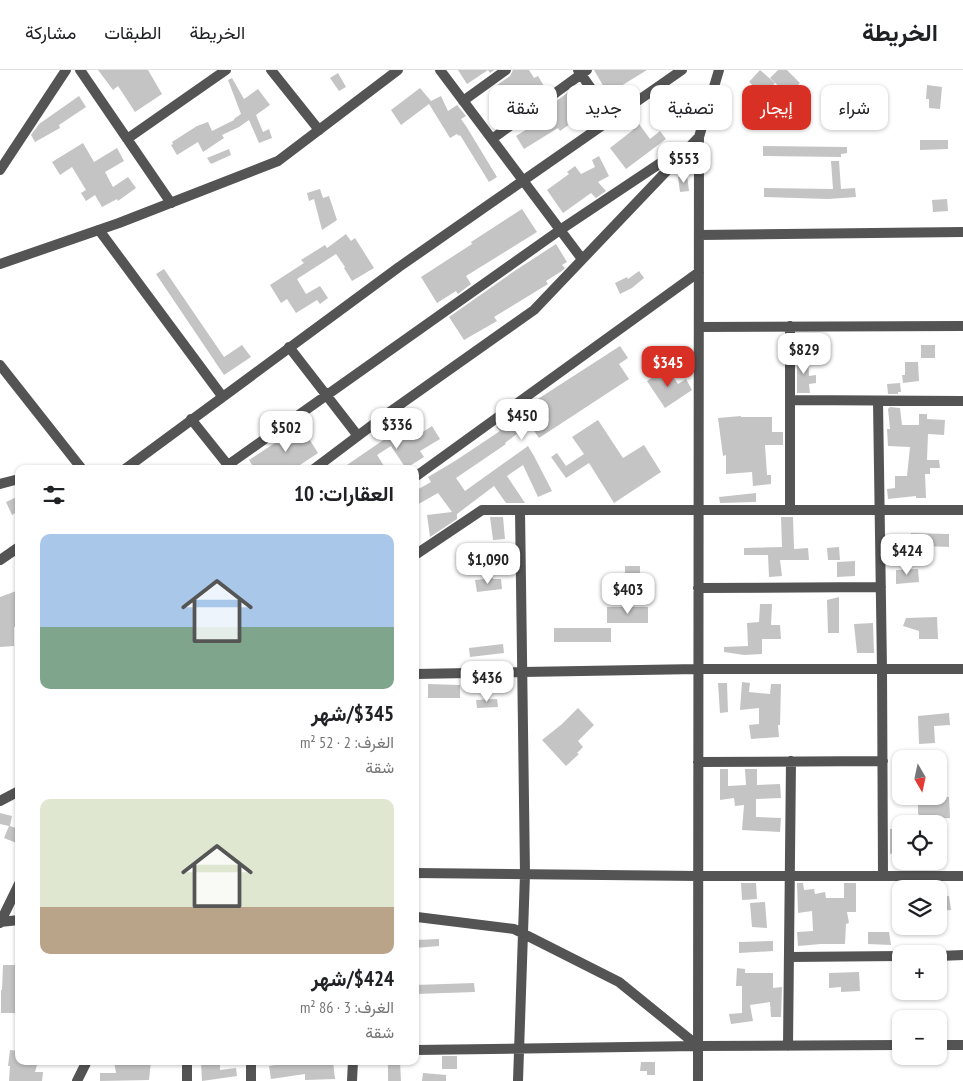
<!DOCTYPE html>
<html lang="ar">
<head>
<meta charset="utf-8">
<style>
  body { margin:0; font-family:"PT Sans Narrow",Vazirmatn,sans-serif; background:#f2f2f2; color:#202124; direction:rtl; height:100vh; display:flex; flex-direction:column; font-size:19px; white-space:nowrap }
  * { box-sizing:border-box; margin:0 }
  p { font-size:16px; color:#757577 }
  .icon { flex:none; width:28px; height:28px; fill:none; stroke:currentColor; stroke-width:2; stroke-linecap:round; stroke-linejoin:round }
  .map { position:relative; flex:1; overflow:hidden; direction:ltr }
  .drawer { position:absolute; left:15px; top:395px; width:404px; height:600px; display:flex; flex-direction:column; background:#fff; border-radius:10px; box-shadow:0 1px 4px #0004; direction:rtl }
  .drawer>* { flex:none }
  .banner { position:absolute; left:434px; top:15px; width:454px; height:45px; direction:rtl; display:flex; gap:10px }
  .needle { width:32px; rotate:171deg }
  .buttons { position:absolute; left:892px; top:680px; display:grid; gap:10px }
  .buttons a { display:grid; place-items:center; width:55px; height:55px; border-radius:10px; background:#fff; box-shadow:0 1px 4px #0004; font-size:25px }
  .price { position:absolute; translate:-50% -42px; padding:0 11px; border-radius:10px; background:#fff; color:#222; font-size:16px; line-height:32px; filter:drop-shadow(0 1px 2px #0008) }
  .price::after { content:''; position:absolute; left:50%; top:30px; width:15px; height:11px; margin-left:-8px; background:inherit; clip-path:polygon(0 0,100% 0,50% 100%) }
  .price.on { background:#d93025; color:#fff }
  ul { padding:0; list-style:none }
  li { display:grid; align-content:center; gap:10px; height:265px; padding:0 25px }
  li span { display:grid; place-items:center; height:155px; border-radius:10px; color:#555 }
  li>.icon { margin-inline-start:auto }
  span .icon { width:90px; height:90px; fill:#fffc; stroke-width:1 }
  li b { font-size:21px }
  h2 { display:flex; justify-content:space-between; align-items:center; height:60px; padding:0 25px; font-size:21px }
  .pill { padding:0 18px; border-radius:10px; background:#fff; box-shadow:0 1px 4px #0004; font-size:18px; line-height:45px }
  .pill.on { background:#d93025; color:#fff }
  header { display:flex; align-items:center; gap:30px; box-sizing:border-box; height:70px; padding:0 25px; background:#fff; border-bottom:1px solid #e0e0e0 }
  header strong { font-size:24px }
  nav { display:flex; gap:28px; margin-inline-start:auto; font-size:18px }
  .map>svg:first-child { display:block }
  .building { fill:#c4c4c4 }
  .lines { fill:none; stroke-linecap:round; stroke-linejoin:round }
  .minor { stroke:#545454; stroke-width:10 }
  .tertiary { stroke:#545454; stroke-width:10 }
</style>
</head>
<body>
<header>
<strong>الخريطة</strong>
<nav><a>الخريطة</a><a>الطبقات</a><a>مشاركة</a></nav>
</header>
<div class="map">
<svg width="963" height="1011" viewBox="0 0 963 1011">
  <rect width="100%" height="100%" fill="#fff"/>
  <path class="building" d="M98 0H148L162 24 135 42 118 16 113 20Z
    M458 0H494L490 3 488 0 467 14Z
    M513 0H529L534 8 538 6 544 16 512 37 497 15 510 6Z
    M594 0H647L608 24Z
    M760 0 775 13 764 25 749 12Z
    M778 0H787L800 13 788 25 770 8Z
    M338 3 346 17 339 21 330 8Z
    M232 8 244 29 258 19 270 35 256 45 263 62 269 59 272 68 259 73 249 50 239 57 222 65 224 68 203 82 198 72 177 85 171 75 173 74 172 72 197 56 208 52 212 61 234 50V49L241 44 228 10Z
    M927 15 942 17 940 39 929 38V29H926Z
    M575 17 590 40 560 61 558 58 524 79 516 66 554 42 550 36Z
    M420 18 431 31 441 26 448 41 457 35 458 36 466 46 461 49 466 56 497 107 489 112 460 65 459 66 457 64 450 68 429 34 401 55 391 40Z
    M79 26 86 37 59 55 60 58 35 72 31 65 39 54Z
    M637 51 650 69 660 61 666 69 626 99 610 78 633 60 631 56Z
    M920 70H948V79L920 80Z
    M83 73 94 92 117 78 124 91 105 102 113 117 128 107 136 118 118 131 117 129 102 137 95 125 86 131 81 123 86 120 72 97 60 105 52 92Z
    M763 76 847 77V83L841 84V87L763 86Z
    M229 79 231 85 211 94 207 88Z
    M599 86 609 106 598 112 606 121 596 128 591 123 563 143 547 120 569 104 567 102 575 96 581 104 595 97 592 90Z
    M831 91H839L841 119 855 118 856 127 828 129 764 127V118L833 119Z
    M687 105 689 121 680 122 678 107Z
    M320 119 323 128 329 126 337 150 322 160 314 129 309 131 307 123Z
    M947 129 948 141 933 142 932 130Z
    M522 139 537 162 466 206 471 214 458 224 456 221 437 233 421 207 472 174 471 172Z
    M346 164 351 171 355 168 374 198 352 211 344 198 345 197 336 184 297 209 306 224 320 216 328 228 320 234 317 230 296 243 287 229 281 233 270 215 304 193 301 190 325 175 327 178Z
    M556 174 567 192 562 195 565 198 562 201 546 211 548 214 494 247 497 251 464 270 449 247 516 200Z
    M164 199 224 287 242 275 251 287 224 305 156 204Z
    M639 201 644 208 632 218 620 224 615 213 627 207 628 209Z
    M921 275H935V288H921Z
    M620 276 628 288 619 294 629 309 539 368 530 355 528 356 524 350 519 354 522 360 505 373 506 374 456 408 465 421 528 376 534 386 552 421 538 427 523 395 507 406 525 433H506L494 416 457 444V449L430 467 427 445 452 442 438 423 415 436V421L431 412 428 407 455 391 500 361 496 357 507 349Z
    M797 284H808L809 306 816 305V313L809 314 810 323H797Z
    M905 292H918L919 311 903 313 902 305H905Z
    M667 298 678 314 686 309 692 320 665 338 647 311Z
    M900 313 901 322H898V324H888L887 314Z
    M890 337 900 338 902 355H919V344H927V349L945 350 944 365 928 364 927 390H939L940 398H930V404H925L926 428H916V426L888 429 887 419 895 418V406H907L910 377 888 376 887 359H890L888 339Z
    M741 346V347H772V362H783V375H765L767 405H771V414L753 416 752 402 726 404V385L723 386 718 348Z
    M598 350 623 388 644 375 661 402 614 433 589 393 566 408 551 387 557 383 566 396 584 384 572 367Z
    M301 356 318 383 294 399H255L249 390Z
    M404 356 412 369 432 356 440 369 420 381 424 387 408 397H405L391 376 377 385 386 399H341Z
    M756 423V432L720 433 719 427Z
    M19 426V441L12 445 6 432Z
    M490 447H503L505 469 493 470Z
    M781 447H793L794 479 808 478 809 490H780L782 506 769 507 768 485H744V478L782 477Z
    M911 463 949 464V477L925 476V485L911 486 910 476H904V467L911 468Z
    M839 477 840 490H828L827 478Z
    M855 491V506L837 507V492Z
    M625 496H640V509L625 510Z
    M918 499 919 512 896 514V500Z
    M493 508V509H501L502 519 477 522 475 510Z
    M19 520V556L14 557V576L0 577V527Z
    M839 527V563H828L827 530Z
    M760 534H772L771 555H780L781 569H762V584L744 585 724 582V577L748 576 747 553 759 552Z
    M607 537H648V553H607Z
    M937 547 938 569H919V561L903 556 906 548Z
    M873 553 874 583H857L854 554Z
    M554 558H611V572H554Z
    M503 574 504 583 470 587 469 578Z
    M742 612 750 613 749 622 770 624 771 614H781L780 655H778L779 667 751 669 749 655 759 654V638L740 640Z
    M718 613H727L728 642 720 643Z
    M428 614 460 615V628H428Z
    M497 629 498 637 477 638 476 630Z
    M578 638 594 655 578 671 583 677 577 683 579 684 566 696 542 670 562 654Z
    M949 643 950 655 934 656 935 673 919 674 918 646Z
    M720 699H728V716L746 715 745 699H757V715L780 714 781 728 756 729V747L781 748 780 762 742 760 744 735 735 736 734 728 720 730Z
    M918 726 949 727 950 748 919 749V744H918Z
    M0 743 12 746 10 756 19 759V774L4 768 9 756 0 754Z
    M890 759H901V782L890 784Z
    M741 813H756L757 829 742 830Z
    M797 813H803L804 820 814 819 815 824 825 822 826 828H844V813H856V842H847L849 853 846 854 845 874H821L798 876 797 862 813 861 812 841 798 843Z
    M949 826 951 840 939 841V827Z
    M765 832 767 858 752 857 750 833Z
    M868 862H889L891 875 868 874Z
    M439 869V876L415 878V870Z
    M773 871V881L739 883V872Z
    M3 895H19V935H16V943H1V920H2Z
    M737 898 745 899V903H773V918L782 917 781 947H771L770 932 750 935 753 951 731 954 729 944 742 943V916H736Z
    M859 902 860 921 841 922V917L829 918V903Z
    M474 913 475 922 415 924V915Z
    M10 980 19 981V991H38L35 1002H43L42 1011H9L10 996H8Z
    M442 986H457V999H442Z
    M114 991H151L149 1010 100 1011V1003H116Z
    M302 991 303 995 333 991 335 1009 305 1010V1004L271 1009 269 996Z
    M388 991H400L401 1011H388Z
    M220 992V1000L236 998 237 1006 202 1011 201 993Z
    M641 992H655V1005H647V1001H640Z
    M423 1003 446 1005V1011H422Z"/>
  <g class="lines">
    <path class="minor" d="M80 0 171 133
      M271 0 319 60
      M440 0 582 189
      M578 0 612 48
      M463 31 506 0
      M127 69 226 0
      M492 69 587 0
      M0 100 66 0
      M99 160 222 326
      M699 165 963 162
      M699 257 963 256
      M289 277 358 366
      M0 295 82 399
      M790 330 963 331
      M878 331 882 599 883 806
      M191 349 231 399
      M228 395 560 160 683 78
      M314 399 391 341 534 240 699 67 719 0
      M415 407 699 202
      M0 414 15 410H19
      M790 440V256
      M415 485 482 440H963
      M698 518 881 517
      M415 604 698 599H963
      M698 692 883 691
      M0 731 19 721
      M415 803 698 806H963
      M415 845 417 847 514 859 619 912 698 976
      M0 852 19 850
      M0 853 19 814
      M939 886 963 885
      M789 887 901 886
      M939 975H963
      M788 976 791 691
      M415 980 698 976 901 975
      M187 991V1011
      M77 1011 87 991
      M251 1011V991
      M352 1011 353 991
      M518 1011 525 804 520 440
      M698 1011 699 67"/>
    <path class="tertiary" d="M0 194 119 153 278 91 398 0
      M125 399 399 197 682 0
      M0 490 19 477"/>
  </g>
</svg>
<div class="buttons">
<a><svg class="needle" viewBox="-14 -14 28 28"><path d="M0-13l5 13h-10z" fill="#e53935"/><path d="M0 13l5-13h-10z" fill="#757577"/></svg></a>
<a><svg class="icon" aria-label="locate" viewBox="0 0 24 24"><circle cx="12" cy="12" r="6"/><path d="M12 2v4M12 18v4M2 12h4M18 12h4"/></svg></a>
<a><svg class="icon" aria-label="layers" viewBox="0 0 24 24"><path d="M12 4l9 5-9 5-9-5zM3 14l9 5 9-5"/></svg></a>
<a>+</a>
<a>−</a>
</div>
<b class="price" style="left:684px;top:114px">$553</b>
<b class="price" style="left:804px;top:305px">$829</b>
<b class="price on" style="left:668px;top:318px">$345</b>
<b class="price" style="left:522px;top:371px">$450</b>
<b class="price" style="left:397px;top:380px">$336</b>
<b class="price" style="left:286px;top:383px">$502</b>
<b class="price" style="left:907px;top:506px">$424</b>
<b class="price" style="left:488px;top:515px">$1,090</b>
<b class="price" style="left:628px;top:545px">$403</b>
<b class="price" style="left:487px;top:633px">$436</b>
<div class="banner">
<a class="pill">شراء</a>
<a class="pill on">إيجار</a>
<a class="pill">تصفية</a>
<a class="pill">جديد</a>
<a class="pill">شقة</a>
</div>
<section class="drawer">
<h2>العقارات: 10<svg class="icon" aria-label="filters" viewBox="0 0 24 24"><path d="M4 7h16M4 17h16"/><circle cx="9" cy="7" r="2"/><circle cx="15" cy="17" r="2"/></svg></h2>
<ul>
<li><span style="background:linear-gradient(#a9c7e8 60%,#7fa58c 0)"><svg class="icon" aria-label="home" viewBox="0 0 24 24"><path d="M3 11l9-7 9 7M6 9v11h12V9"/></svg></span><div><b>$345/شهر</b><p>الغرف: 2 · 52 m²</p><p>شقة</p></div></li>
<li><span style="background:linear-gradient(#dfe7d0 70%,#b9a48a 0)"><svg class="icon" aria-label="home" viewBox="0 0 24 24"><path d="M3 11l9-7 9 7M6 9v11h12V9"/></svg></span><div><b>$424/شهر</b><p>الغرف: 3 · 86 m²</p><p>شقة</p></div></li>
</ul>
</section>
</div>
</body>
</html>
